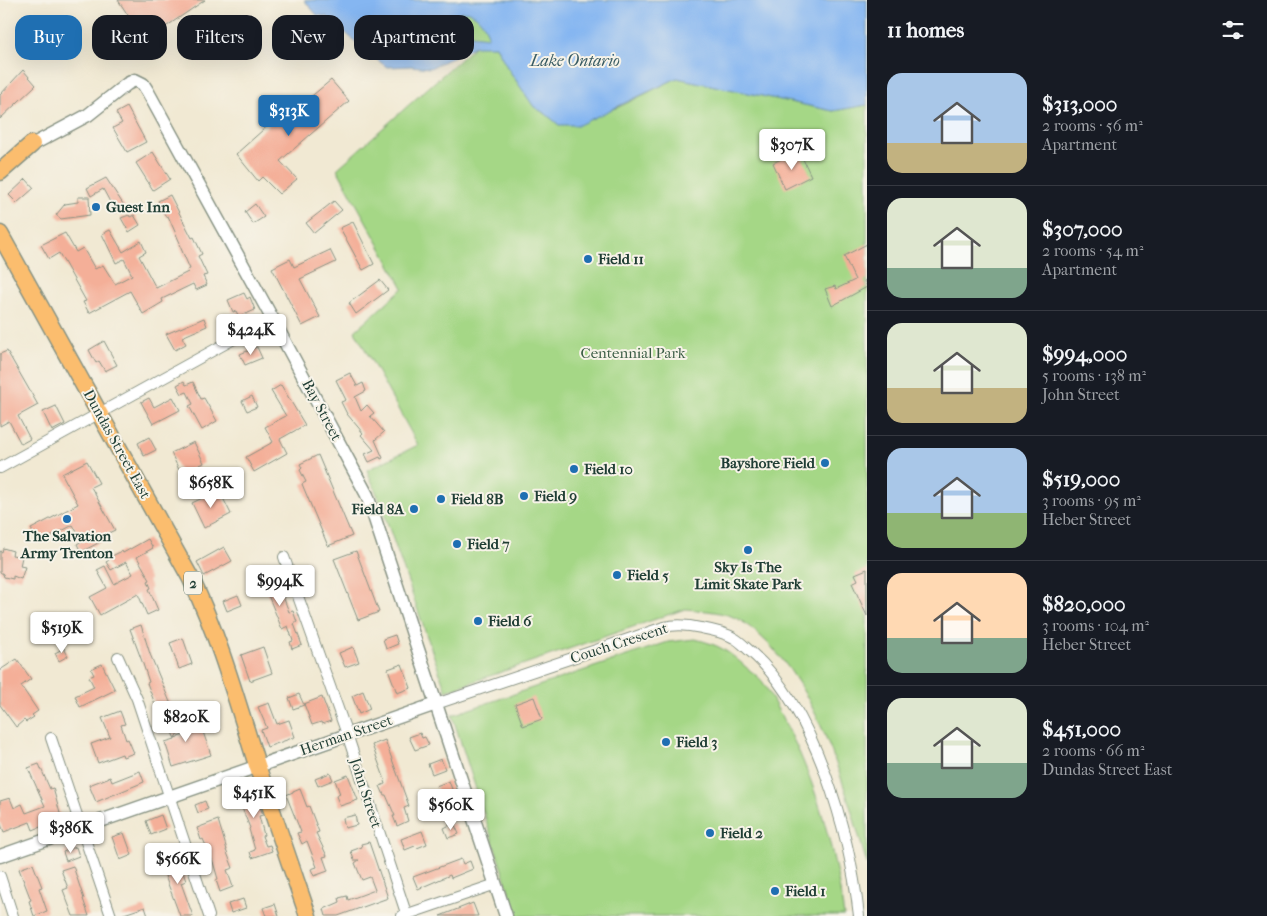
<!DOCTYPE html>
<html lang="en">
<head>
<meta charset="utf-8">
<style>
  body { margin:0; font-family:"IM FELL French Canon",serif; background:#242831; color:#f1f3f6; height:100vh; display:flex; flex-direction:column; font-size:19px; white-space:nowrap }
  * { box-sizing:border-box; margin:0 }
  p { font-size:16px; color:#9ea1a6 }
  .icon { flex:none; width:28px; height:28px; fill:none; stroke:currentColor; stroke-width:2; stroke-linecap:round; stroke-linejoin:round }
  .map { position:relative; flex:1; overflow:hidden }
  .panel { display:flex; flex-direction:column; background:#171b24; width:400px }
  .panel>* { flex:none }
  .top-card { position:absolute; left:15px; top:15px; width:475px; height:45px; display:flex; gap:10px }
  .price { position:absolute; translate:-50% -42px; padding:0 11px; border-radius:5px; background:#fff; color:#222; font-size:16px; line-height:32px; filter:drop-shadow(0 1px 2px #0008) }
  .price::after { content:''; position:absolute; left:50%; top:30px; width:15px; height:11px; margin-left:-8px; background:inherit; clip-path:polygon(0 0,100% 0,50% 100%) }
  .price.current { background:#1f6fb2; color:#fff }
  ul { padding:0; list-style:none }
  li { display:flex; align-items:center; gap:15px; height:125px; padding:0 20px }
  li+li { border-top:1px solid #363941 }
  li span { display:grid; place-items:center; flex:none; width:140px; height:100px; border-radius:15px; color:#555 }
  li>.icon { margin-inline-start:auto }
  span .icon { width:60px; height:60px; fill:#fffc; stroke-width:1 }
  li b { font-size:21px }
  h2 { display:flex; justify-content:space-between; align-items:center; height:60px; padding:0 20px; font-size:21px }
  .tag { padding:0 18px; border-radius:15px; background:#171b24; box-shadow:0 5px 20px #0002; font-size:18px; line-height:45px }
  .tag.current { background:#1f6fb2; color:#fff }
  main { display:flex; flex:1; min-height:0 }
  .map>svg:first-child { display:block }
  .green { fill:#a5d786; stroke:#628a5d }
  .water { fill:#85b6f1; stroke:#527a92; fill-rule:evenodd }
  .building { fill:#f4af98 }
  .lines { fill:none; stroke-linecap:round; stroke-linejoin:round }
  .minor-casing { stroke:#889384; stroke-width:12 }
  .tertiary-casing { stroke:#889384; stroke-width:15 }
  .primary-casing { stroke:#889384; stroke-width:19 }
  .minor { stroke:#fff; stroke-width:10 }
  .tertiary { stroke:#fff; stroke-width:12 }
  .primary { stroke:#fbbd6e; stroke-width:16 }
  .poi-dot { fill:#1f6fb2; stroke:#f7f3e8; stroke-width:2 }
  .labels { text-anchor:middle; stroke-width:4; stroke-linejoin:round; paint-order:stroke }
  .shield { fill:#f7f3e8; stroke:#60746a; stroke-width:1 }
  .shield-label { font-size:14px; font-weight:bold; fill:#1f3d34 }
  .poi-label { font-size:15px; font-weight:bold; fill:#1f3d34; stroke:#f7f3e8; text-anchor:start }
  .park-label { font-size:15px; fill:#3a5c44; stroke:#f7f3e8 }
  .street-label { font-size:15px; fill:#1f3d34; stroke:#f7f3e8 }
  .water-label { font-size:16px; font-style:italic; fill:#385b63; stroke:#f7f3e8 }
</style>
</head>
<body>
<main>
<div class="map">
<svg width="867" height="916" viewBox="0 0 867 916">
  <rect width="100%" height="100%" fill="#f7f3e8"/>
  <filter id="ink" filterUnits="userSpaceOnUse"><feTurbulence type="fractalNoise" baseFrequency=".02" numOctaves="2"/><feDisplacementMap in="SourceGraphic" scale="10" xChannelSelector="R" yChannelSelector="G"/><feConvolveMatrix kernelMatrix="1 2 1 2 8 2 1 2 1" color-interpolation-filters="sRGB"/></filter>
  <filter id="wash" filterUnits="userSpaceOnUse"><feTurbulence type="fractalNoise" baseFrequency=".0096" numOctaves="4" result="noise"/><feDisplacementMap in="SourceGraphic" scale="20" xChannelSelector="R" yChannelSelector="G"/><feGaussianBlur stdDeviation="1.12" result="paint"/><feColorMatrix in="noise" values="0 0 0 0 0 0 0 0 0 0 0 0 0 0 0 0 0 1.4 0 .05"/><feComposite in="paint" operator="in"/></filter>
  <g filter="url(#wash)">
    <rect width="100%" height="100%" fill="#f1e9d3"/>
    <path class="green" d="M460 12C463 12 466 11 469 12 479 15 488 28 488 38L471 35 457 20V18Z
      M478 45 496 46 507 67 534 107 546 114 559 125 619 107 677 78 833 111 867 105V864C844 785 816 672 743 622 727 611 704 611 685 609L446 691 379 499 367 470 418 445 355 331 403 288 337 169 475 46Z
      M695 639C720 645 728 651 747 668 752 672 758 676 762 681 768 689 773 701 778 710 814 773 834 845 844 916H517L452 715 668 642Z"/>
    <path class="water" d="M304 0H867V105L833 111 677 78 579 125H559L546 114 534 107 507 67 496 46H475L430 68 411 66 387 67 368 53 328 17 317 15ZM460 12C463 12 466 11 469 12 478 15 488 28 488 37L471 35 457 20V18Z"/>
    <g id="blocks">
      <path class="building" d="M118 0H205L145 41Z
        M23 70 36 85 0 119V95Z
        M331 80 349 101 280 161 297 179 279 194 262 177 258 181 236 154 273 121 278 124Z
        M127 107 146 142 127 152 113 128 122 123 116 113Z
        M153 152 170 179 153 190 136 163Z
        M796 155 798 159 802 157 811 176 785 189 773 163 785 157 787 160Z
        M106 178 125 207 116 213 103 189 91 196 87 188Z
        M26 179 34 188 17 203 9 195Z
        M170 195 192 238 194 237 202 254 198 256 207 275 203 276 207 285 196 290 193 284 162 299 163 302 143 314 130 291 89 313 83 302 86 301 59 253 49 259 41 245 65 233 76 252 83 248 95 269 103 265 115 284 132 275 124 259 116 263 102 234 110 230 123 252 141 241 146 252 139 256 156 288 188 272 187 270 190 269 179 244 180 243 168 216 166 217 158 201Z
        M78 197H89L90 215 61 219 56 215 65 204 78 202Z
        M334 201 342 210 314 233 306 223Z
        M255 204 264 217 253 224 245 212Z
        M129 215 130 217 134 215 140 225 129 232 121 218Z
        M353 222 374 264 363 270 340 228Z
        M867 244V279L864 281 867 287 832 306 825 289 835 286 836 289 855 280 844 256Z
        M330 250 336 262 300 279 320 317 302 326 272 268 290 259 294 267Z
        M380 280 388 290 356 314 349 303Z
        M244 293 247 299 250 297 255 310 239 317 236 311 233 312 228 300Z
        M204 318 207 326 182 337 186 344 175 350 166 334Z
        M104 341 117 365 105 371 99 361 96 363 89 350Z
        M257 347 262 358 245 365 240 354Z
        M7 351 38 405 18 416 30 439 21 444 9 421 0 426V354Z
        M350 373 357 386 363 383 366 391 355 397 361 411 367 405 374 413 370 416 384 432 375 440 383 458 381 459 380 457 369 462 365 454 374 450 361 435 363 433 347 414 341 402 346 400 336 380Z
        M184 381 186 385 193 382 201 399 204 398 217 421 202 430 189 406 193 404 187 392 182 394 177 385Z
        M281 385 305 425 280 439 287 453 254 472 246 457 273 442 265 427 286 416 271 391Z
        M252 396 257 407 247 411 242 401Z
        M173 397 180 410 153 424 141 402 149 398 154 407Z
        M56 406 65 424 52 431 43 412Z
        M149 437 156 450 144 456 138 443Z
        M194 442 204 463 181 474 171 453Z
        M318 455 352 536 328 546 302 484 306 482 300 470 302 468 300 464Z
        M87 461 99 483 91 487 115 530 100 537 102 541 81 552 77 544 82 541 73 525 39 543 31 529 78 504 62 474Z
        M219 490 231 514 204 528 192 503Z
        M148 539 153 548 137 557 150 580 148 581 151 588 149 589 158 610 147 615 138 594 100 615 90 597 107 588 97 570 105 566 114 584 133 574 126 562 111 570 106 562 109 560 108 558 122 551 123 553Z
        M224 547 232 561 204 576 197 562Z
        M3 548 13 551 12 555 22 557 20 566 25 567 21 579 13 576V579L4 577 3 574 0 572V551L2 552Z
        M356 551 379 612 358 620 334 559Z
        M267 569 276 593 281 591 289 612 293 611 297 622 294 624 302 645 292 649 290 642 293 641 288 626 282 629 265 588H262L256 573Z
        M867 569V616L852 583 858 580 855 574Z
        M238 595 242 605 227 611 223 601Z
        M141 625 150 654 172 707 158 712 147 683 149 682 143 664 130 629Z
        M395 635 398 644 386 649 383 639Z
        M183 638 192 664 179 669 170 643Z
        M263 647 272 673 250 681 241 655Z
        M353 647 359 662 345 667 339 653Z
        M64 648 68 656 59 661 55 653Z
        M17 659 31 679 21 686 38 711 32 715 34 717 26 722 24 720 16 727 0 705V670Z
        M102 664 115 690 80 707 75 696 94 687 89 677 94 675 91 669Z
        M402 664 411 688 397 693 388 669Z
        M363 691 370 709 359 714 352 696Z
        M299 694 304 705 293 709 289 698Z
        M322 697 331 721 322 724 321 722 312 725 304 704Z
        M534 697 542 719 523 726 515 704Z
        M269 703 277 724 289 720 295 737 267 747 261 730 267 728 258 707Z
        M177 707 189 714 175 738 202 729 211 755 173 767 165 742 175 739 170 728 179 724 170 720Z
        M120 711 125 724 121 725 126 740 128 739 134 753 123 757 122 754 98 763 91 744 110 737 102 718Z
        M420 733 422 738 425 737 429 745 415 750 409 737Z
        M385 740 409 806 404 808 408 821 397 826 393 816H395L386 795H384L380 786 385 784 384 781 385 780 372 745Z
        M441 759 445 769 432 774 428 764Z
        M39 764 50 789 53 788 61 817 42 823 43 826 33 830 30 822 4 832 0 822V801L10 798 14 808 22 804 26 813 45 806 28 768Z
        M140 771 144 782 96 802 89 785 110 777 112 782Z
        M330 773 333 780 318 786 315 779Z
        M348 775 358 800 340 806 336 796 340 794 335 780Z
        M250 779 263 815 259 816 264 835 262 836 266 846 270 845 272 851 252 858 250 852 255 850 249 829 250 828 242 808 247 806 239 784Z
        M449 781 453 792 440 797 436 786Z
        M300 789 307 807 309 806 319 832 316 833 327 856 323 857 328 871 314 876 311 869 317 867 307 841 302 844 297 833 301 832 286 795Z
        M205 801 208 809 198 813 195 805Z
        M161 815 166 829 151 835 146 821Z
        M355 815 357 825 345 828 343 818Z
        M218 820 227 850H226L233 868 227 870 233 887 220 892 216 880 218 879 213 862 203 839 201 840 197 828Z
        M454 823 459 834 448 838 444 828Z
        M422 831 427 844 417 848 415 846 405 850 401 839Z
        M124 833 132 855 120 860 112 837Z
        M369 842 388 898 338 916H326L324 909 340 902 339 898 347 896 348 900 375 890 370 877 362 880 355 863 359 860H354L351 851 362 847 361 844Z
        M76 847 79 856 66 861 63 852Z
        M176 852 186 881 181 883 193 916H180L165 876 171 874 165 857Z
        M461 859 463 864 470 861 473 869 451 878 450 875 418 889 413 877Z
        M33 864 42 887 39 888 47 911 34 916 29 901 31 900 19 869Z
        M73 866 84 899H83L89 916H73L63 890 68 888 61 870Z
        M243 899 246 908 231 913 228 904Z
        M473 903 478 916H440Z
        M275 904 279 916H266L263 908Z
        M145 907 148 916H121V915Z"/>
    </g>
  </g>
  <g filter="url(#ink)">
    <use href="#blocks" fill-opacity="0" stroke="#889384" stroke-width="1"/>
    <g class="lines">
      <defs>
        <path id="minor" d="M0 468 272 318
          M284 557 347 734 407 916
          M118 657 137 699 209 916
          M436 704 664 627C677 624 688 625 701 628 712 630 724 632 734 638 740 641 746 648 751 652 815 708 850 834 859 916
          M51 738 111 916
          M0 876 13 916
          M402 916 496 884"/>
        <path id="tertiary" d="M26 148 88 115 127 84 135 80 143 84 148 92 272 318 367 495 506 916
          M0 856 436 704"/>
        <path id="primary" d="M0 172 32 144
          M0 234 191 579C220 639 237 702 257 765 273 815 291 866 308 916"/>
      </defs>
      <use href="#minor" class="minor-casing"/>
      <use href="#tertiary" class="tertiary-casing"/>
      <use href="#primary" class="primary-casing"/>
      <use href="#minor" class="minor"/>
      <use href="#tertiary" class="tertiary"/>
      <use href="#primary" class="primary"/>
    </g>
  </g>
  <g class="poi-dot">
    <circle cx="96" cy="207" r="5"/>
    <circle cx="588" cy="259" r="5"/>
    <circle cx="825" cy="463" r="5"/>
    <circle cx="574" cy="469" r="5"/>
    <circle cx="524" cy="496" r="5"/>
    <circle cx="441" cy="499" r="5"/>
    <circle cx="414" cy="509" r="5"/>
    <circle cx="67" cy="519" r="5"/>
    <circle cx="457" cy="544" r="5"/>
    <circle cx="748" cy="550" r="5"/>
    <circle cx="617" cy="575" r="5"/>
    <circle cx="478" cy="621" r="5"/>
    <circle cx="666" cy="742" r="5"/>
    <circle cx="710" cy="833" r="5"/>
    <circle cx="775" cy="891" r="5"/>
  </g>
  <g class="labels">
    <rect class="shield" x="184" y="571.5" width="18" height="23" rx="4"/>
    <g class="shield-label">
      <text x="193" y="588">2</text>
    </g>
    <g class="poi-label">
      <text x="106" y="212">Guest Inn</text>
      <text x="598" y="264">Field 11</text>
      <text x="815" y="468" text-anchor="end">Bayshore Field</text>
      <text x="584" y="474">Field 10</text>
      <text x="534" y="501">Field 9</text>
      <text x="451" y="504">Field 8B</text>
      <text x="404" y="514" text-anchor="end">Field 8A</text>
      <text x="67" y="541" text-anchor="middle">The Salvation<tspan x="67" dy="17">Army Trenton</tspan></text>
      <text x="467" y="549">Field 7</text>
      <text x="748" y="572" text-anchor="middle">Sky Is The<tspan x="748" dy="17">Limit Skate Park</tspan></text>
      <text x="627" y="580">Field 5</text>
      <text x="488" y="626">Field 6</text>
      <text x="676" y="747">Field 3</text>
      <text x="720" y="838">Field 2</text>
      <text x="785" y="896">Field 1</text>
    </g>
    <g class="park-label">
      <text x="633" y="358">Centennial Park</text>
    </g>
    <g class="street-label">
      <text transform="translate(322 410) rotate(62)" y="5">Bay Street</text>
      <text transform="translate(117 444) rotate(61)" y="5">Dundas Street East</text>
      <text transform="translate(619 643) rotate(-18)" y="5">Couch Crescent</text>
      <text transform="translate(346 735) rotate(-19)" y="5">Herman Street</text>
      <text transform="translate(366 793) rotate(72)" y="5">John Street</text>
    </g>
    <g class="water-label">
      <text x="575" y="66">Lake Ontario</text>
    </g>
  </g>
</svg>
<b class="price current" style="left:289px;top:137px">$313K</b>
<b class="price" style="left:792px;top:171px">$307K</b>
<b class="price" style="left:251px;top:356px">$424K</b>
<b class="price" style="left:211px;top:509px">$658K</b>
<b class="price" style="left:280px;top:607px">$994K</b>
<b class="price" style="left:62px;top:654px">$519K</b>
<b class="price" style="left:186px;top:743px">$820K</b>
<b class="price" style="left:254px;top:819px">$451K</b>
<b class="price" style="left:451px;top:831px">$560K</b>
<b class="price" style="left:71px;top:854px">$386K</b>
<b class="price" style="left:178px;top:885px">$566K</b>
<div class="top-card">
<a class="tag current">Buy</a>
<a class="tag">Rent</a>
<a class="tag">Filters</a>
<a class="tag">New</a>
<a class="tag">Apartment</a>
</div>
</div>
<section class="panel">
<h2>11 homes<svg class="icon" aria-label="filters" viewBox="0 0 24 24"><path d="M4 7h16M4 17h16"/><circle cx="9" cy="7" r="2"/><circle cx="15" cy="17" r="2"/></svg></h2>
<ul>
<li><span style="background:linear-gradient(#a9c7e8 70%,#c2b280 0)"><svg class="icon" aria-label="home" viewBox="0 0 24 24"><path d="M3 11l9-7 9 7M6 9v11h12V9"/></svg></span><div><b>$313,000</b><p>2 rooms · 56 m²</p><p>Apartment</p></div></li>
<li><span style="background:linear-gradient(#dfe7d0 70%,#7fa58c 0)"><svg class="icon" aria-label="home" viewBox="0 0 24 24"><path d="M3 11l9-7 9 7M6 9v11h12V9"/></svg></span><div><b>$307,000</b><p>2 rooms · 54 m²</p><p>Apartment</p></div></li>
<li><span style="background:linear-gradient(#dfe7d0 65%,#c2b280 0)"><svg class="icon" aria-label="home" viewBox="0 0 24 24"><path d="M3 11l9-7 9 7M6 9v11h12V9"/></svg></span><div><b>$994,000</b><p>5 rooms · 138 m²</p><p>John Street</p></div></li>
<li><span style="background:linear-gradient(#a9c7e8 65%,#8fb573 0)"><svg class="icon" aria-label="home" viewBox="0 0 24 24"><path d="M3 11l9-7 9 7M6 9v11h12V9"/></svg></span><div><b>$519,000</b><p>3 rooms · 95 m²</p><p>Heber Street</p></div></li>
<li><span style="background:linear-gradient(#ffd9b3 65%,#7fa58c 0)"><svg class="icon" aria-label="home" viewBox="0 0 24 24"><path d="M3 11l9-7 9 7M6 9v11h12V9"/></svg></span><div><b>$820,000</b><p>3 rooms · 104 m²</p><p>Heber Street</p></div></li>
<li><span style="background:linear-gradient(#dfe7d0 65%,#7fa58c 0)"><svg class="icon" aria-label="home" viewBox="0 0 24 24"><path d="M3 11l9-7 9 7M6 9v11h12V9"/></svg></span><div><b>$451,000</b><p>2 rooms · 66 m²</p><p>Dundas Street East</p></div></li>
</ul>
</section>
</main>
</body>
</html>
